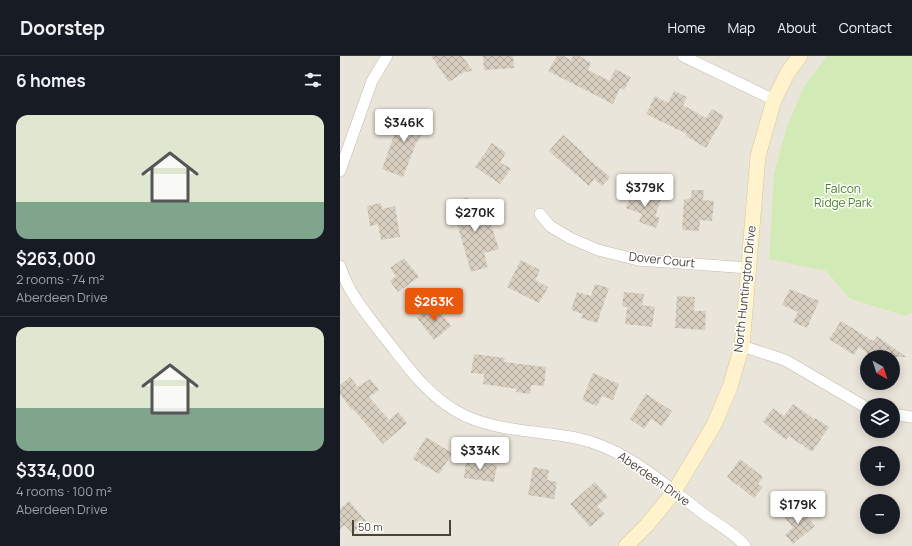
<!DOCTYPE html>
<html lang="en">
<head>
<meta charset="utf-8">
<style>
  body { margin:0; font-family:Manrope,sans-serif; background:#20242c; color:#f1f3f6; height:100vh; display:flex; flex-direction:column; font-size:15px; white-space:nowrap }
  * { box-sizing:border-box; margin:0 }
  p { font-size:13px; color:#9ea1a6 }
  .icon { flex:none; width:22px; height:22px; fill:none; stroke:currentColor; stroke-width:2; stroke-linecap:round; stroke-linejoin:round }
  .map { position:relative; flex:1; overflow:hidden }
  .side { display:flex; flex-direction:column; background:#171b24; width:340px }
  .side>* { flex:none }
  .needle { width:26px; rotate:141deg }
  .fabs { position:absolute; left:520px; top:294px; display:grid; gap:8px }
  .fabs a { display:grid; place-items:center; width:40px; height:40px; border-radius:50%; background:#171b24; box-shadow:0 2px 10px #0003; font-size:20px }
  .scale { position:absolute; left:12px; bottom:10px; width:99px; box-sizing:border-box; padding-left:4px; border:2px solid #4b4439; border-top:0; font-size:11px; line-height:14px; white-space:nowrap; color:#4b4439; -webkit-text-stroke:3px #fff; paint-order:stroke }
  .price { position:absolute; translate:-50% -34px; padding:0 9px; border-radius:4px; background:#fff; color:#222; font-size:13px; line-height:26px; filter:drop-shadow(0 1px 2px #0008) }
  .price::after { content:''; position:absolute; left:50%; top:24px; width:12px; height:9px; margin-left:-6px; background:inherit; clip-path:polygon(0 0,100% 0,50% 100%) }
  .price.active { background:#ea580c; color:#fff }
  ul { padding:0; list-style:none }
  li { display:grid; align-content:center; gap:8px; height:212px; padding:0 16px }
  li+li { border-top:1px solid #363941 }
  li span { display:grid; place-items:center; height:124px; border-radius:12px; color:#555 }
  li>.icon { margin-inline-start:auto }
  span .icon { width:72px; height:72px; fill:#fffc; stroke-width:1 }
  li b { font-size:17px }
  h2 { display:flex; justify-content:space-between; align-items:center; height:48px; padding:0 16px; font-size:17px }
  header { display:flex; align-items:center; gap:24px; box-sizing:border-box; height:56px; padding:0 20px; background:#171b24; border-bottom:1px solid #363941 }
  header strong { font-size:19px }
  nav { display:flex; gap:22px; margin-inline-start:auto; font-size:14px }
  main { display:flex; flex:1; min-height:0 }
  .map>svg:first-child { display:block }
  .residential { fill:#eae5da; fill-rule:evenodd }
  .green { fill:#d2eab5 }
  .building { fill:url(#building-cross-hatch) }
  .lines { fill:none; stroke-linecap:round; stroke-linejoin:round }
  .street-casing { stroke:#c2bbae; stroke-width:12 }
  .secondary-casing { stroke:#d6c79b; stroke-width:16 }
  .street { stroke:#fff; stroke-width:11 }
  .secondary { stroke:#fff3cd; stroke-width:15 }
  .labels { text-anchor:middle; stroke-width:3; stroke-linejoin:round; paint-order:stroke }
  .park-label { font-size:12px; fill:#4a7f2a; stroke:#fff }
  .street-label { font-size:12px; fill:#4b4439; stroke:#fff }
</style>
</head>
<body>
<header>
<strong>Doorstep</strong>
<nav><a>Home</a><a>Map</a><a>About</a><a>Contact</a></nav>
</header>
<main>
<section class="side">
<h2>6 homes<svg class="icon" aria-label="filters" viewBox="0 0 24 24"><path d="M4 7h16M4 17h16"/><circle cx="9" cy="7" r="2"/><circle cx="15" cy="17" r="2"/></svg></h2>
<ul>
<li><span style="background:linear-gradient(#dfe7d0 70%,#7fa58c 0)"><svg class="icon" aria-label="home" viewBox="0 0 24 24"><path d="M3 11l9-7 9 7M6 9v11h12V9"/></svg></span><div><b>$263,000</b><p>2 rooms · 74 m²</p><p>Aberdeen Drive</p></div></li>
<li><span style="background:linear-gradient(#dfe7d0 65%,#7fa58c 0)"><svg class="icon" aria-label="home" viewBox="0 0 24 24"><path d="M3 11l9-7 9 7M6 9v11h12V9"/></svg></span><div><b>$334,000</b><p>4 rooms · 100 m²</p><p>Aberdeen Drive</p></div></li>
</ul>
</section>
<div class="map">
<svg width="572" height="490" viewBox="0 0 572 490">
  <defs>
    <pattern id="building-cross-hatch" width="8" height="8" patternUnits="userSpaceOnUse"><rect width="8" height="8" fill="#d8cfc1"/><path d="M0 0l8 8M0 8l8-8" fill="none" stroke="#b1aa9e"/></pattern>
  </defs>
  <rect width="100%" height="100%" fill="#f6f3ec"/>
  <path class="residential" d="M0 0H487L463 32 446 73 434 117 486 215 510 243 565 260 572 257V490H0ZM527 301H553V327H527ZM527 349H553V375H527ZM527 397H553V423H527ZM527 445H553V471H527Z"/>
  <path class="green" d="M487 0H572V257L565 260 510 243 486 215 429 203 434 117 446 73 463 32Z"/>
  <path class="building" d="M91 0H122L133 15 124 16 109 26Z
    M143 0H173L174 12 144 14Z
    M217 0H223L231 4 233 0H239L251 7 248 14 270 25 275 13 291 21 284 34 280 32 273 48 208 15Z
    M334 35 347 41 343 49 366 62 372 53 384 60 366 92 346 80 347 78 306 58 315 40 328 47Z
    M71 54 88 60 78 86 77 85 63 121 42 113 55 77 52 76 57 62 66 66Z
    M223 79 244 97 243 98 270 121 262 130 254 123 249 130 209 95Z
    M152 87 166 97 160 106 171 113 160 128 135 111Z
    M293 134 321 144 315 160 320 162 316 172 299 166 302 158 286 152Z
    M352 134H364L363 144 374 145 372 165 360 164 359 175 342 174 344 144 351 142Z
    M128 141 132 154 147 150 151 166H150L159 193 144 197 148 211 131 216 111 146Z
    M41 147 42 153 55 150 60 181 41 184 38 168 30 170 27 150Z
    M64 202 79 221 58 236 50 225 56 220 50 212Z
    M181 204 200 214 195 224 208 231 199 247 167 231Z
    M255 228 269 232 257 267 241 262 243 258 231 254 237 236 251 240Z
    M450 233 479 245 467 272 453 266 458 256 442 249Z
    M284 236 304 238 302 249 315 251 312 271 285 268 287 251 282 250Z
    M337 240 355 241 354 255H366L365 274 335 272Z
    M94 248 111 270 94 284 77 262Z
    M501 265 533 285 537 280 566 301H533L519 291 514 299 489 283Z
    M134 298 165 302 164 306 206 311 204 330 191 329 190 338 176 336 177 333 143 328 144 318 131 317Z
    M253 317 279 328 273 344 262 340 257 350 242 344Z
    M10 321 18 331 30 323 39 334 29 341 49 364 58 356 67 367 43 388 13 353 12 354 0 338V329Z
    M306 338 332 355 322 370 311 363 304 373 290 363Z
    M453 348 474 363 475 362 489 371 472 396 449 380 446 384 423 366 433 352 444 360Z
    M86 381 112 397 99 418 73 403Z
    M400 403 423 421 418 428 423 431 414 442 387 421Z
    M126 404 157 409 154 426 124 422Z
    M193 411 209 414 207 424 217 426 214 443 188 439Z
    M255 426 268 441 257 450 265 458 250 471 230 448Z
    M9 445 26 465 12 477 5 469 0 473V453Z
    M457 450 475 470 453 488 445 479 453 472 444 461Z"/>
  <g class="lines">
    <defs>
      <path id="street" d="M343 0 434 44
        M0 115 32 25 47 0
        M200 158 210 170 230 182 258 194 298 204 409 212
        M0 210C8 237 28 260 45 282 66 308 86 338 116 355 152 376 196 374 236 382 286 392 325 429 365 459 376 467 397 479 405 490
        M402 290 445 304 527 352
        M553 358 572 361"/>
      <path id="secondary" d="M286 490 307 469 334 436 374 369 390 331 402 290 418 100 434 44 448 16 460 0"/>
    </defs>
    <use href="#street" class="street-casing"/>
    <use href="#secondary" class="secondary-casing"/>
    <use href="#street" class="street"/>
    <use href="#secondary" class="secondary"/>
  </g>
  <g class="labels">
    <g class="park-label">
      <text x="503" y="137">Falcon<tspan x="503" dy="14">Ridge Park</tspan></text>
    </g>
    <g class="street-label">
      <text transform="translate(322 204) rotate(6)" y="4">Dover Court</text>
      <text transform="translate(405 233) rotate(-84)" y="4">North Huntington Drive</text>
      <text transform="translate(314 423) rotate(35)" y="4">Aberdeen Drive</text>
    </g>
  </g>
</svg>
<div class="fabs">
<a><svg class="needle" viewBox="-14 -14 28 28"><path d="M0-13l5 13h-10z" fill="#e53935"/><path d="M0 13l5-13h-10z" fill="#9ea1a6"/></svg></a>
<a><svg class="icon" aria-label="layers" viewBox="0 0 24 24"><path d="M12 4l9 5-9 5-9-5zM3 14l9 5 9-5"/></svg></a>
<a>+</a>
<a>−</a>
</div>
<div class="scale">50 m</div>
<b class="price" style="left:64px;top:87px">$346K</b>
<b class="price" style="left:305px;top:152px">$379K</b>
<b class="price" style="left:135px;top:177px">$270K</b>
<b class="price active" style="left:94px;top:266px">$263K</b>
<b class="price" style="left:140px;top:415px">$334K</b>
<b class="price" style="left:458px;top:469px">$179K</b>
</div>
</main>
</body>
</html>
